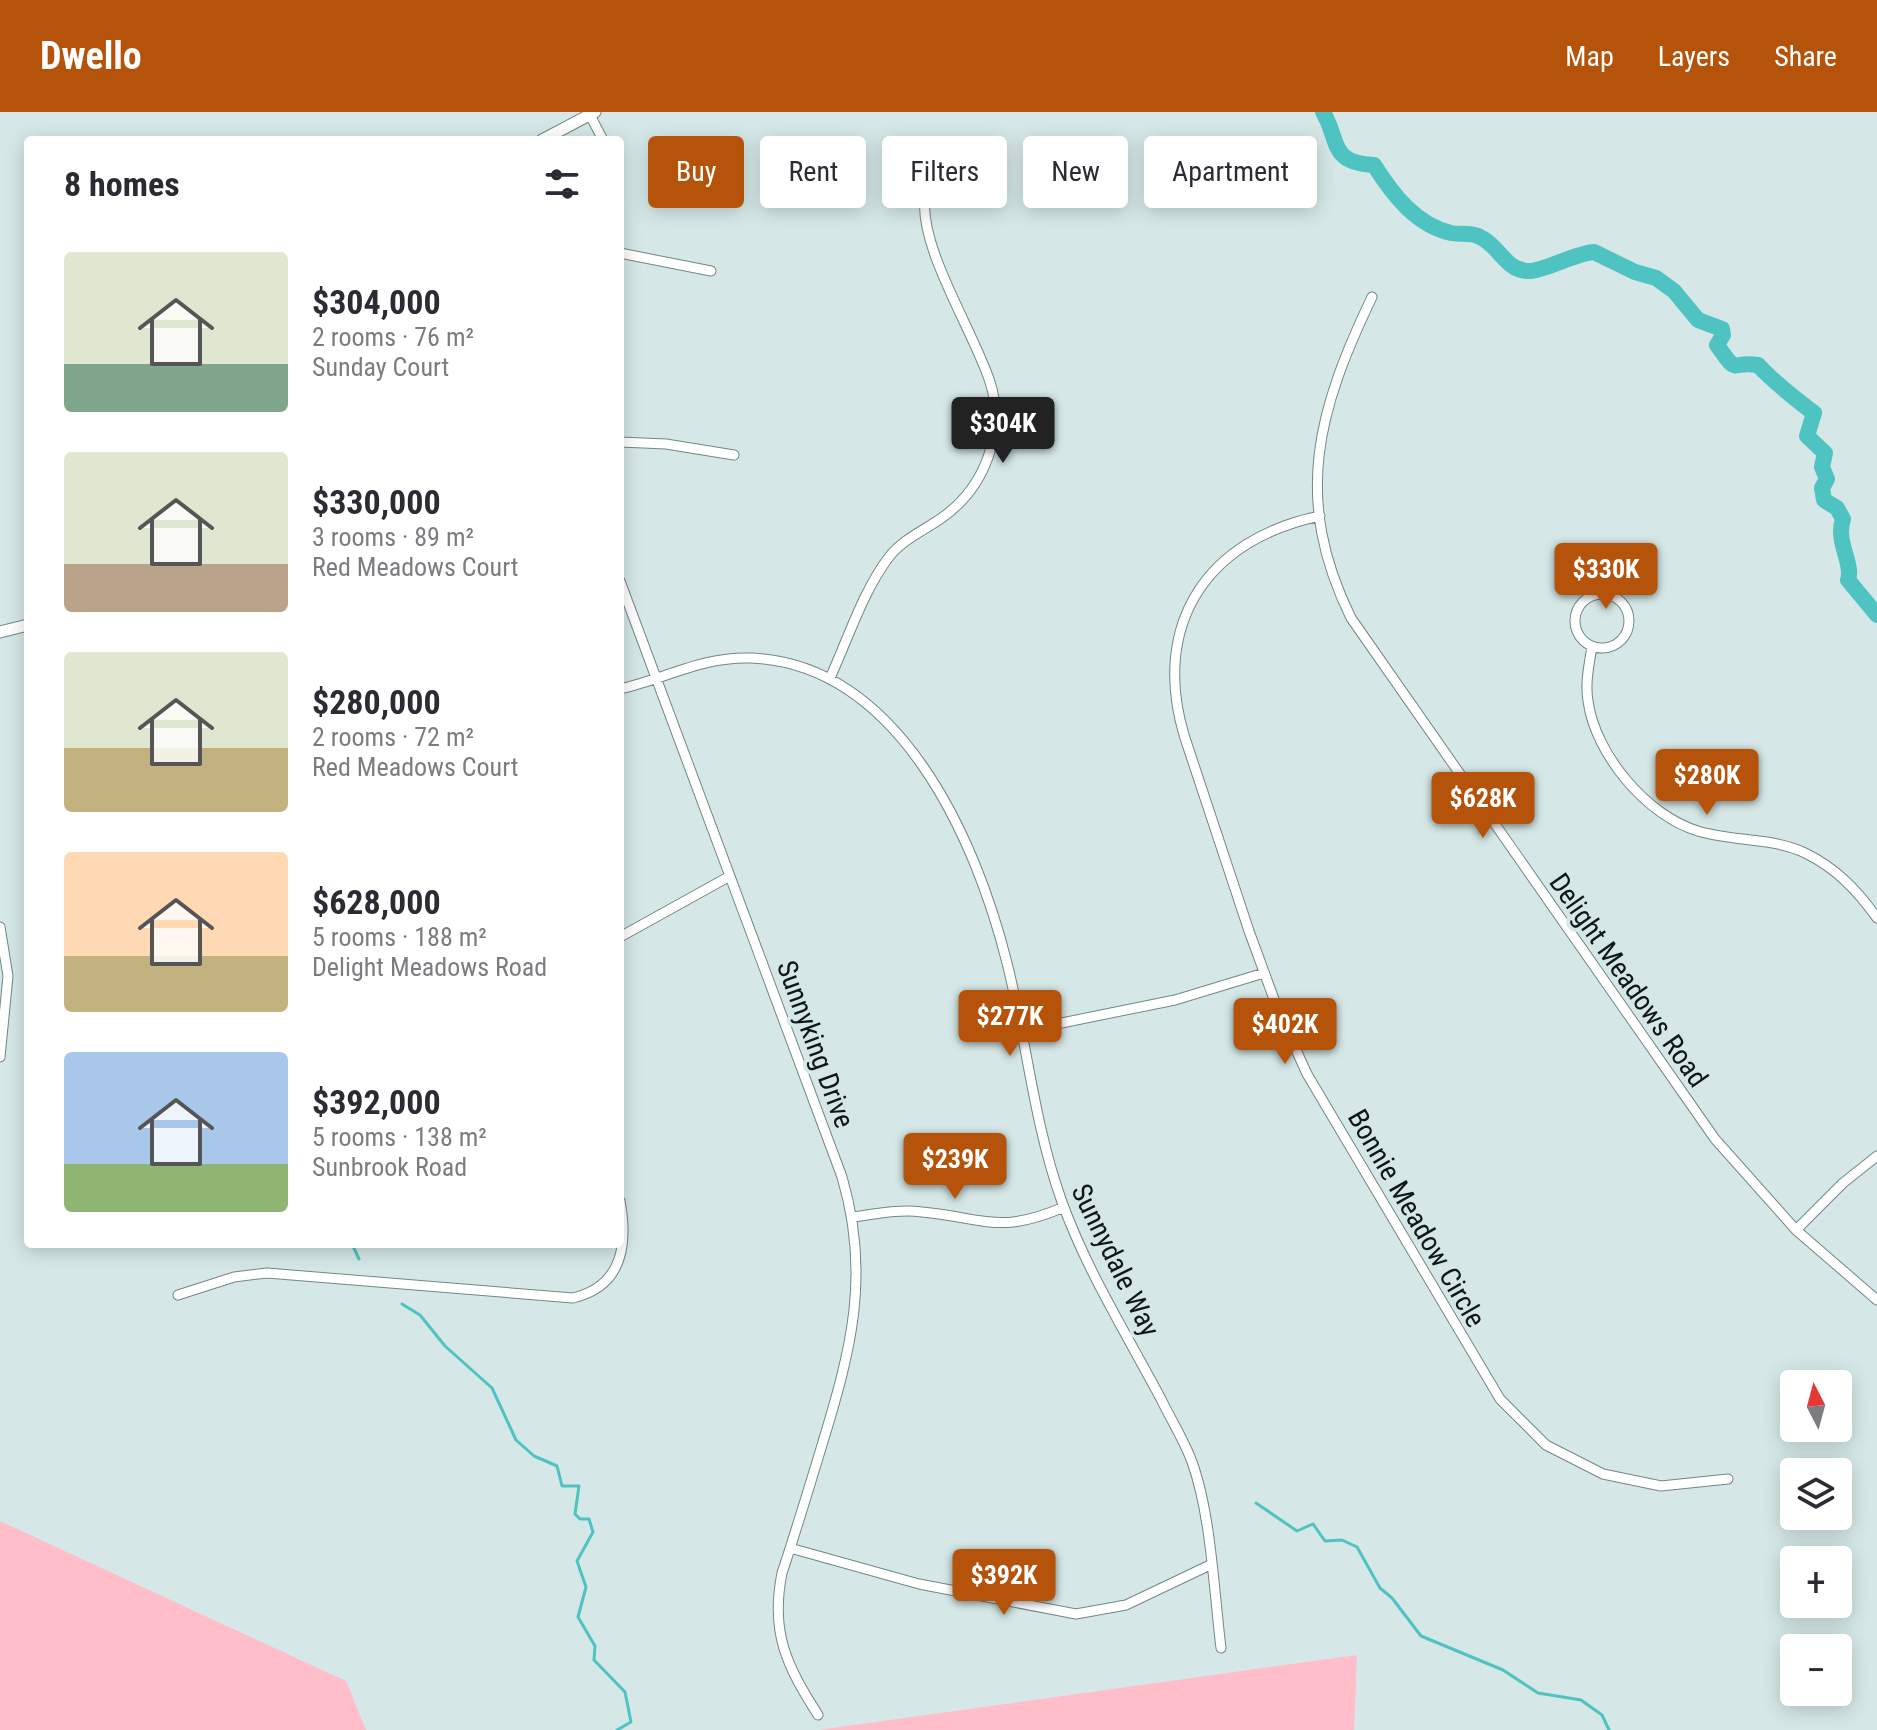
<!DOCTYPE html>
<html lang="en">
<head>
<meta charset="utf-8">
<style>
  body { margin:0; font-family:"Roboto Condensed",sans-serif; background:#f2f2f3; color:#2b2b33; height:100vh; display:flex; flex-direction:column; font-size:30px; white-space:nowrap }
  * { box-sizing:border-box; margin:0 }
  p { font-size:26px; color:#7c7c81 }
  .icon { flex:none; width:44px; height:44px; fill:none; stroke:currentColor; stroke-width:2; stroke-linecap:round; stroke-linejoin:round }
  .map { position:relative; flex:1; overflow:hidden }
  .drawer { position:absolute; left:24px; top:24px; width:600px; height:1112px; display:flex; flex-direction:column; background:#fff; border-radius:8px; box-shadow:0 4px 20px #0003 }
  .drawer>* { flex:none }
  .guide { position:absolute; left:648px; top:24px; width:760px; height:72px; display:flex; gap:16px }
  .needle { width:52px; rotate:354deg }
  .controls { position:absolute; left:1780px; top:1258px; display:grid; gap:16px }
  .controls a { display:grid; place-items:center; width:72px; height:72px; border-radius:8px; background:#fff; box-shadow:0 4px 20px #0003; font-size:40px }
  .price { position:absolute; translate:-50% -68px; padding:0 18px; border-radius:8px; background:#b45309; color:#fff; font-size:26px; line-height:52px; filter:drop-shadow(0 2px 4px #0008) }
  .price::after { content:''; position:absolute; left:50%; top:48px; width:24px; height:18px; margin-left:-12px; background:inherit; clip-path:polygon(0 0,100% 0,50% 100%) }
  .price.on { background:#222; color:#fff }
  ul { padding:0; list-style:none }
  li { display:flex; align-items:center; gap:24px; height:200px; padding:0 40px }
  li span { display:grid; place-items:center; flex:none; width:224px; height:160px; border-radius:8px; color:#555 }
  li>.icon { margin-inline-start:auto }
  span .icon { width:96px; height:96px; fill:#fffc; stroke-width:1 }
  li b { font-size:34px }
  h2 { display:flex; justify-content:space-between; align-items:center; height:96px; padding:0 40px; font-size:34px }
  .chip { padding:0 28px; border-radius:8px; background:#fff; box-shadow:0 4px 20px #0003; font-size:28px; line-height:72px }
  .chip.on { background:#b45309; color:#fff }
  header { display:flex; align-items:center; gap:48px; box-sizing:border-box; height:112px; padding:0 40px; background:#b45309; color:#fff }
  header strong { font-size:38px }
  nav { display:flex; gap:44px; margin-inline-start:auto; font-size:28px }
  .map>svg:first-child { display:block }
  .green { fill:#ffbec9 }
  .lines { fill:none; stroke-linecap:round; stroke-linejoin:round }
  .stream { stroke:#4fc3c2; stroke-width:3 }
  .river { stroke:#4fc3c2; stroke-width:16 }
  .minor-casing { stroke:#748685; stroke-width:11 }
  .tertiary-casing { stroke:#748685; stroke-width:13 }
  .minor { stroke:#fff; stroke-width:9 }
  .tertiary { stroke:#fff; stroke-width:11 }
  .labels { text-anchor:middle; stroke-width:8; stroke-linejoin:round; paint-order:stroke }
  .street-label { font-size:28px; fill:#0f1616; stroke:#d5e8e7 }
</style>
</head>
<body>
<header>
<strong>Dwello</strong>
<nav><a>Map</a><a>Layers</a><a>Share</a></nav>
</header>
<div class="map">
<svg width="1877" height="1618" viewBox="0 0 1877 1618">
  <rect width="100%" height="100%" fill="#d5e8e7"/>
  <path class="green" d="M0 1409 346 1569 366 1618H0Z
    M1357 1543 1354 1618H818Z"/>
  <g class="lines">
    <path class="stream" d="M352 1132 359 1147
      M402 1192 420 1203 445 1234 492 1276 516 1328 534 1344 557 1354 562 1374H579L575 1402 580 1407H589L593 1420 577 1449 586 1475 578 1505 595 1534 594 1548 625 1580 631 1610 617 1618
      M1256 1391 1297 1419 1313 1412 1325 1429 1342 1428 1357 1435 1380 1476 1392 1486 1421 1524 1503 1558 1538 1581 1581 1588 1602 1603 1609 1618"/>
    <path class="river" d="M1323 0C1340 29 1329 51 1374 53 1393 83 1416 113 1451 121 1462 123 1470 120 1480 125 1500 134 1505 159 1529 159 1544 159 1576 141 1594 140L1635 160 1656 166 1674 179 1698 208 1722 217 1723 223 1717 233C1740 266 1729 248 1758 253 1775 271 1794 286 1814 301L1807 324 1825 341 1822 355 1827 367 1822 376 1824 388 1837 396 1843 407C1835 430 1854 452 1848 468L1877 503"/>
    <defs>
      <path id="minor" d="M590 3 603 28
        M620 141 711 159
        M1372 185C1318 298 1292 386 1351 506L1715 1027 1796 1118 1877 1188
        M620 330 666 332 734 343
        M1320 404C1208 427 1151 511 1184 623L1249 819 1278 898 1307 962 1500 1287 1546 1333 1603 1362 1661 1374 1728 1367
        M620 469 842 1065C871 1163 851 1238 822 1333 809 1376 796 1419 782 1461 770 1521 787 1554 818 1603
        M1575 509a27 27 0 1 1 54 0a27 27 0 1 1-54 0Z
        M1592 535C1589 553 1585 571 1588 589 1595 642 1647 704 1698 719 1733 730 1772 725 1805 741 1836 756 1857 778 1877 806
        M830 566C848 527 863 479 889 445 903 427 925 418 943 405 985 375 1006 319 990 270 974 220 919 136 925 86
        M620 577C665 567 703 544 751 546 899 552 976 727 1007 851 1027 930 1034 1013 1062 1090 1087 1159 1127 1223 1161 1287 1171 1308 1184 1328 1192 1350 1211 1402 1214 1480 1221 1536
        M0 815 8 864 0 945
        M620 825 730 764
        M1022 919 1175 888 1264 861
        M853 1105C876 1102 899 1097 922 1100 985 1106 999 1123 1064 1095
        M1796 1118 1843 1071 1877 1044
        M178 1183 234 1165 267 1161 573 1186C623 1174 628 1132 620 1089
        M790 1436 919 1472 1076 1502 1126 1493 1210 1453"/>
      <path id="tertiary" d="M542 28 595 0
        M0 520 28 513"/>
    </defs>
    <use href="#minor" class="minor-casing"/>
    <use href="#tertiary" class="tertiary-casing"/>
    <use href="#minor" class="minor"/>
    <use href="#tertiary" class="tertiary"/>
  </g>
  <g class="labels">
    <g class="street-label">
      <text transform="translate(1629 868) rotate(55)" y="10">Delight Meadows Road</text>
      <text transform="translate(816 932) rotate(70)" y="10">Sunnyking Drive</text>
      <text transform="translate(1417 1106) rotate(60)" y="10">Bonnie Meadow Circle</text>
      <text transform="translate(1116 1148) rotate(64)" y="10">Sunnydale Way</text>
    </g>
  </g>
</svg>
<div class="controls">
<a><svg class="needle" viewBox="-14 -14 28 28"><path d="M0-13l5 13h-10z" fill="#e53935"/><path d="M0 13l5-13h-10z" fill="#7c7c81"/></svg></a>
<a><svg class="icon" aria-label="layers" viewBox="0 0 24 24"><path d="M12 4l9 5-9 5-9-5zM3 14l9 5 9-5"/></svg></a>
<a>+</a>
<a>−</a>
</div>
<b class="price on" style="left:1003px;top:353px">$304K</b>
<b class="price" style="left:1606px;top:499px">$330K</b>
<b class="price" style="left:1707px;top:705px">$280K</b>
<b class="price" style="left:1483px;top:728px">$628K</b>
<b class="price" style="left:1010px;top:946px">$277K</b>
<b class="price" style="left:1285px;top:954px">$402K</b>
<b class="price" style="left:955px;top:1089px">$239K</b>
<b class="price" style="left:1004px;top:1505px">$392K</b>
<div class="guide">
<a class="chip on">Buy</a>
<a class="chip">Rent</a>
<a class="chip">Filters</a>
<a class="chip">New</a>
<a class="chip">Apartment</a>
</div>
<section class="drawer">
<h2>8 homes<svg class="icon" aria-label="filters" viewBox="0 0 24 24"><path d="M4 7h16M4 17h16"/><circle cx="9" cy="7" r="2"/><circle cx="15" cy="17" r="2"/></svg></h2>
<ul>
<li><span style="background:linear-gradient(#dfe7d0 70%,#7fa58c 0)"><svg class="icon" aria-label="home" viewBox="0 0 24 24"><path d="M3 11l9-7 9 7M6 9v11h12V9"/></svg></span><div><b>$304,000</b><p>2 rooms · 76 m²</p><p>Sunday Court</p></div></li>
<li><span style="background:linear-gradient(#dfe7d0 70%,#b9a48a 0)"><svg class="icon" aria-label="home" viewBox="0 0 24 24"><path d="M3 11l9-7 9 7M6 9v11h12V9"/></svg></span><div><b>$330,000</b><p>3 rooms · 89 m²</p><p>Red Meadows Court</p></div></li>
<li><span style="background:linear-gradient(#dfe7d0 60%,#c2b280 0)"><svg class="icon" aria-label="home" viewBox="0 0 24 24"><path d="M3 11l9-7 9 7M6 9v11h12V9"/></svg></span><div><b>$280,000</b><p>2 rooms · 72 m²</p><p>Red Meadows Court</p></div></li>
<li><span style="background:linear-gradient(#ffd9b3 65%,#c2b280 0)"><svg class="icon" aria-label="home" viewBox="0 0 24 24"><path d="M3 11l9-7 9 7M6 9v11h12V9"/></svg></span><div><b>$628,000</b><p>5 rooms · 188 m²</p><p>Delight Meadows Road</p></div></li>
<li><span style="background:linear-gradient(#a9c7e8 70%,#8fb573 0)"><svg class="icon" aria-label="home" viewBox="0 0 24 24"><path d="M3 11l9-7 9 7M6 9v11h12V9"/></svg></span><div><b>$392,000</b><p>5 rooms · 138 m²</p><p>Sunbrook Road</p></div></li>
</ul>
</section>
</div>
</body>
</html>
